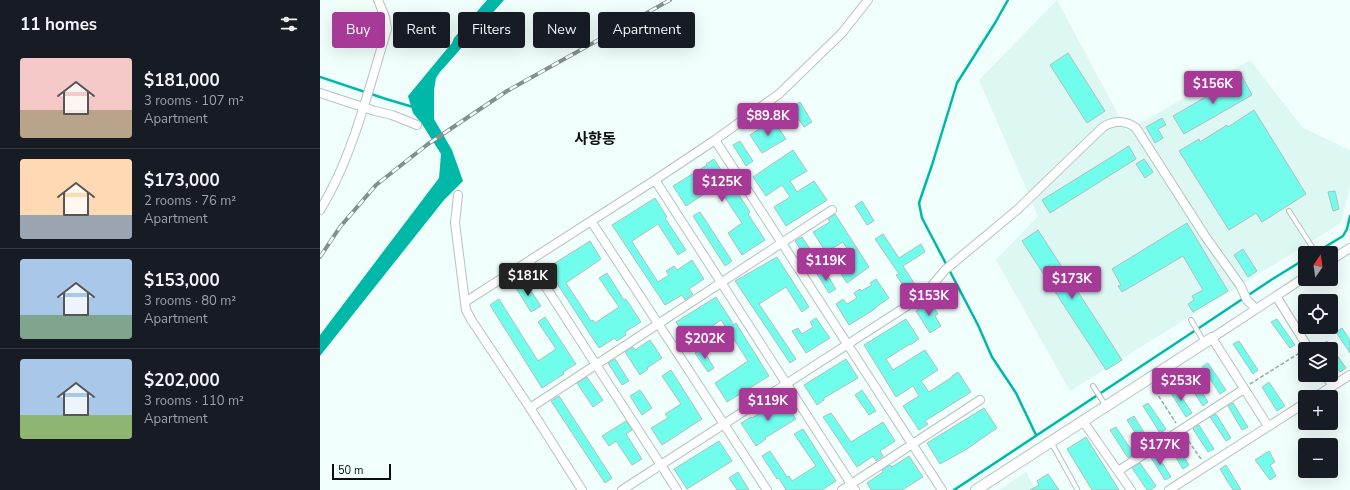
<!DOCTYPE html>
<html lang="en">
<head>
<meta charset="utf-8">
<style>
  body { margin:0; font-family:"Nunito Sans","Noto Sans KR",sans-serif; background:#242831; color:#f1f3f6; height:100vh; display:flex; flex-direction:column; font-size:15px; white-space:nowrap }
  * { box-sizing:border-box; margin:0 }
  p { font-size:13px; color:#9ea1a6 }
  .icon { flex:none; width:22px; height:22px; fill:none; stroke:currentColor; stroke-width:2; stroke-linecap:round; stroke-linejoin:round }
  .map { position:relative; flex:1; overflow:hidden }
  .panel { display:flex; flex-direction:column; background:#171b24; width:320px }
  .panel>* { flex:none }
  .hud { position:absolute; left:12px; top:12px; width:380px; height:36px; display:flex; gap:8px }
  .needle { width:26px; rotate:13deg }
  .buttons { position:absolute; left:978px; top:246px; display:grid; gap:8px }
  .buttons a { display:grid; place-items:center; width:40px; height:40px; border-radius:4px; background:#171b24; box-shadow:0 4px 16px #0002; font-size:20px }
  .scale { position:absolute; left:12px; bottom:10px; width:59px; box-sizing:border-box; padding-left:4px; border:2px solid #0a0f0e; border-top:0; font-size:11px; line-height:14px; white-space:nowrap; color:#0a0f0e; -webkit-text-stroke:3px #f1fffc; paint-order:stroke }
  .price { position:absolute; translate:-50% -34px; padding:0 9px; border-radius:4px; background:#a73997; color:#fff; font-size:13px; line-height:26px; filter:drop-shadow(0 1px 2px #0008) }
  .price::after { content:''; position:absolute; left:50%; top:24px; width:12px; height:9px; margin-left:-6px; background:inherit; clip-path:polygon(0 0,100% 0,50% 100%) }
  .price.active { background:#222; color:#fff }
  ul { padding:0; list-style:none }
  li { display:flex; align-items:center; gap:12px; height:100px; padding:0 20px }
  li+li { border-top:1px solid #363941 }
  li span { display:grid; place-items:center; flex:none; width:112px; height:80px; border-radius:4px; color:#555 }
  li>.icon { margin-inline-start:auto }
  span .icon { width:48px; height:48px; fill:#fffc; stroke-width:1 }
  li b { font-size:17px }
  h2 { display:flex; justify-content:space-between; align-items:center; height:48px; padding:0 20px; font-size:17px }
  .tag { padding:0 14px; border-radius:4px; background:#171b24; box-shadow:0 4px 16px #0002; font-size:14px; line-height:36px }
  .tag.active { background:#a73997; color:#fff }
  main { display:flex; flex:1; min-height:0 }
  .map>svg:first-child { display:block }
  .built { fill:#ddf7f3 }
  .water { fill:#00b8a8 }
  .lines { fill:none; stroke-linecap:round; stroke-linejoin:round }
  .stream { stroke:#00b8a8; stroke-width:2.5 }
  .building { fill:#71fdec; stroke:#afbfbc }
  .service-casing { stroke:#b4c3c1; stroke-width:6 }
  .minor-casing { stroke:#b4c3c1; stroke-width:10 }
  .tertiary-casing { stroke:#b4c3c1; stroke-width:12 }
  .path { stroke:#9ea8a6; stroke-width:1.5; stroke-dasharray:4 2; stroke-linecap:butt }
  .service { stroke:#fff; stroke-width:4 }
  .minor { stroke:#fff; stroke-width:8 }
  .tertiary { stroke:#fff; stroke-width:10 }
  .rail-casing { stroke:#848e8c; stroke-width:4 }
  .rail { stroke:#f1fffc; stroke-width:2.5; stroke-dasharray:8; stroke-linecap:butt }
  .labels { text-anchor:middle; stroke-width:3; stroke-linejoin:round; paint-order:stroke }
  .quarter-label { font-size:15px; font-weight:bold; fill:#0a0f0e; stroke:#f1fffc }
</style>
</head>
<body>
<main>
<section class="panel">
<h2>11 homes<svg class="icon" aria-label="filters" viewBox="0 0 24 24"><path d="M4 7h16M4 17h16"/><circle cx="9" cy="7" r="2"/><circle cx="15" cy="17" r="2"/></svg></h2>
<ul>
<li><span style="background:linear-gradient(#f6c9c9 65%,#b9a48a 0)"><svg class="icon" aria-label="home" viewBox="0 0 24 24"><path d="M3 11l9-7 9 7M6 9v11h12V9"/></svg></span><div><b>$181,000</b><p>3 rooms · 107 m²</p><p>Apartment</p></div></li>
<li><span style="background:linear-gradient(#ffd9b3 70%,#9aa5b1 0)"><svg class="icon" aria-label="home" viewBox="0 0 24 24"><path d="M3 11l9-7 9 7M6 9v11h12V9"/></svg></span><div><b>$173,000</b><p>2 rooms · 76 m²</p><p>Apartment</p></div></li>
<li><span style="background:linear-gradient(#a9c7e8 70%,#7fa58c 0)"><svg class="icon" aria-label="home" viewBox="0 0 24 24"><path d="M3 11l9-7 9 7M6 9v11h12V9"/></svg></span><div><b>$153,000</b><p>3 rooms · 80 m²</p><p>Apartment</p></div></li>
<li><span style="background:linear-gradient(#a9c7e8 70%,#8fb573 0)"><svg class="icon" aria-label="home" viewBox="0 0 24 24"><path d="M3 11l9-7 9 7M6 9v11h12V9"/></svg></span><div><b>$202,000</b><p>3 rooms · 110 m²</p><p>Apartment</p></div></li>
</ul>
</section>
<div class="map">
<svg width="1030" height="490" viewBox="0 0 1030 490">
  <rect width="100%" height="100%" fill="#f1fffc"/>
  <path class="built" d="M737 0 807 131 930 60 983 128 1030 150V186L1021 223 750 391 676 260 718 216 659 80Z
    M706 472 716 490H679Z"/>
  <path class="water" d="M167 0H184L120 72 116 78 114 90V119L132 150 143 181 124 200 0 356V335L119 178 121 154 102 124 93 113 88 96 126 50 132 43 134 38Z"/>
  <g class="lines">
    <path class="stream" d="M688 0 675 23 637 83 612 165 599 203 602 218 658 325 672 357 696 393 716 435
      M0 77 66 99 93 107
      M995 253 1023 236 1027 229 1030 216
      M634 490 885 324 951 280 985 259"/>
  </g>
  <path class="building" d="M748 53 785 111 767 123 730 65Z
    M922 76 932 95 864 134 853 116Z
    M480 102 492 122 484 127 471 108Z
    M934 110 986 194 942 222 936 213 909 230 859 151 879 139 880 142 907 125 908 127Z
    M842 118 846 125 838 129 843 138 835 143 826 127Z
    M453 120 466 139 442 153 430 135Z
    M420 141 433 161 426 166 413 145Z
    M809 146 816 159 730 213 722 200Z
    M473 150 487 171 470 181 477 192 494 181 507 200 466 226 454 207 470 197 462 185 446 196 433 177Z
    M394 159 414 190 415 189 430 212 428 214 445 240 422 255 408 233 422 223 404 196 406 195 399 184 366 206 353 186 387 165 386 164Z
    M824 159 833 172 825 178 816 164Z
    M1015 191 1019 209 1013 211 1008 192Z
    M335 198 347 217 345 218 366 250 358 255 338 224 312 241 314 245 338 282 349 275 346 271 354 266 357 270 372 260 384 279 369 289 373 294 365 300 362 295 345 305 292 225Z
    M542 201 554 221 547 225 535 206Z
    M380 212 412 261 405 266 373 216Z
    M515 214 549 267 527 283 514 263 530 253 523 242 506 252 493 232 510 222 508 219Z
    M867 223 908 291 873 312 868 304 874 300 872 296 883 290 863 256 802 292 798 286 801 285 792 269Z
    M718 230 802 360 786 370 702 241Z
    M563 234 579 258 601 244 605 252 583 266 594 283 585 288 576 275 579 274 555 239Z
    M482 237 496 258 489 263 475 241Z
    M270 241 281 259 246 283 271 321 273 320 275 323 299 307 279 278 287 273 304 300 306 299 321 322 305 332 306 335 297 341 295 338 279 348 227 268Z
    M923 249 937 271 928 277 914 255Z
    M457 257 489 307 482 312 466 287 439 304 476 359 470 363 415 281Z
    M504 270 516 289 509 293 497 274Z
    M556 279 569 298 555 308V309L529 325 516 304 523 299 527 304 537 298 534 293 540 289 541 291 552 285 550 283Z
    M205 282 221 306 211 312 196 288Z
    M396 297 414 325 416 323 449 376 407 402 395 383 428 361 401 320 391 327 394 331 387 336 385 332 369 342 356 322Z
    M179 299 218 361 236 349 218 322 225 317 256 364 243 372 244 374 222 388 170 305Z
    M610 302 618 314 615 316 621 326 610 333 596 311Z
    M496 318 510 338 486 353 472 331 478 328 482 334 493 327 490 322Z
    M586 319 599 339 590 345V344L566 359 573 370 605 350 618 370 601 381 609 392 632 377V376L638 372 651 392 605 421 608 424 599 430 583 406 599 396 593 386 576 397 544 345Z
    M957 319 975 345 970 348 951 322Z
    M1022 328 1030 340V353L1016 332Z
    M330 340 342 358 327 368 328 369 320 375 305 352 313 347 315 350Z
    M919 341 938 370 933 374 913 344Z
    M1007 341 1026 368 1020 372 1011 360V349H1004L1001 345Z
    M382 348 394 368 388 372 375 353Z
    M295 359 309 381 302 385 288 363Z
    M526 359 538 378 504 398V400L497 405 484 385Z
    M888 363 906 390 900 394 882 367Z
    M351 370 382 419 342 445 331 428 348 418 345 414 361 404 342 376Z
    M870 373 888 402 883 406 864 377Z
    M267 377 283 400 273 407 257 383Z
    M949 382 965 406 957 411 942 387Z
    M855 387 872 413 866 417 849 390Z
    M320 390 332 408 322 415 310 396Z
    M542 390 556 411 549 415 535 395Z
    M239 396 292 478 285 483 231 401Z
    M462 399 476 419 445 438 446 439 436 446 421 423 431 417 432 418Z
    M828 403 846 429 840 433 823 406Z
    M913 403 928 427 922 430 908 406Z
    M664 408 677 428 647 449 620 464 607 443Z
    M511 413 531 442 563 422 575 441 560 451 563 456 556 461 553 456 537 467 503 417Z
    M896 414 911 438 906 441 890 417Z
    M814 416 828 439 822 443 807 420Z
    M306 421 312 430 306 434 322 459 312 465 296 441 289 446 282 436Z
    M879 425 894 449 888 452 873 429Z
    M796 427 814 454 808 458 790 430Z
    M483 429 516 481 502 490H466L459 478 457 479 442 456 450 451 467 477 469 476 472 481 496 466 474 434Z
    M766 437 799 490H772L747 449Z
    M399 441 412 461 367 489 354 469Z
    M854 441 869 465 863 469 848 445Z
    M949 451 955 462 950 465 956 476 950 480 935 460Z
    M836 453 851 477 845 480 830 456Z
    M589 456 603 477 582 490H551L547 483 563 472 562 470 570 465 572 467Z
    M820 463 836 486 831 490H827L812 468Z
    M906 465 921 490H913L900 469Z
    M418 472 429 490H417L409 478Z
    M728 474 739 490H710L719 485 717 481Z"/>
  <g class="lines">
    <defs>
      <path id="service" d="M969 211 996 253
        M871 320 884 342
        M773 386 786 406
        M731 442 757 489"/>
      <path id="minor" d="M0 93 55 111 72 115 97 125
        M395 140 622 490
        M335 180 535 490
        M138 195 135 223 146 310 152 321 210 408 262 490
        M0 210C32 159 49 88 67 29L65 17 58 0
        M271 221 447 490
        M1011 260 1030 248
        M209 261 357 490
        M956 296 989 349
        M145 302 335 180 395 140 459 94 522 33 548 0
        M1005 375 1013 386
        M995 397 1030 375
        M210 408 512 210
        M763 421 811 490
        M948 426 892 338 985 277
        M798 471 924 389
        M302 490 604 295 625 270 698 209 783 127C795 120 805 120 816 128L885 236 920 285 927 300 936 309
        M522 490 660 400
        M849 490 985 403"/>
      <path id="tertiary" d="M656 490 892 338"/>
    </defs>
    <use href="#service" class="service-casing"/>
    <use href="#minor" class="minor-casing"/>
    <use href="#tertiary" class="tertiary-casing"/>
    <path class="path" d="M930 384 981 352
      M832 386 856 423
      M865 436 881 459"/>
    <use href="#service" class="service"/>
    <use href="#minor" class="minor"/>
    <use href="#tertiary" class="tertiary"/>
    <defs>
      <path id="rail" d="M0 257 20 227 56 185 108 144 187 91 350 0"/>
    </defs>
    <use href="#rail" class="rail-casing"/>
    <use href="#rail" class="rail"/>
  </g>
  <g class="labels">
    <g class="quarter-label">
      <text x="275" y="144">사향동</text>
    </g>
  </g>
</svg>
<div class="buttons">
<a><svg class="needle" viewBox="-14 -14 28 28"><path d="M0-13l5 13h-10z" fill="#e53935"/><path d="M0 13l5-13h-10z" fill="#9ea1a6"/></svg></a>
<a><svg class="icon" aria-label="locate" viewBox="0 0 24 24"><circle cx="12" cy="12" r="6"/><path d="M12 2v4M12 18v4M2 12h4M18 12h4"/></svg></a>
<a><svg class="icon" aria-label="layers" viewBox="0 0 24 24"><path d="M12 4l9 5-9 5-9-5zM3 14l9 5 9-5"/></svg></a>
<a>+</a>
<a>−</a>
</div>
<div class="scale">50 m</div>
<b class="price" style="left:893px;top:105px">$156K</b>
<b class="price" style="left:448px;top:137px">$89.8K</b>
<b class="price" style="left:402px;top:203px">$125K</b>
<b class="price" style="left:506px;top:282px">$119K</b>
<b class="price active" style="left:208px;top:297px">$181K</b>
<b class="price" style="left:752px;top:300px">$173K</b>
<b class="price" style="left:609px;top:317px">$153K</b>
<b class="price" style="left:385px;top:360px">$202K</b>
<b class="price" style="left:861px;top:402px">$253K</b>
<b class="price" style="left:448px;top:422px">$119K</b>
<b class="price" style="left:840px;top:466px">$177K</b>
<div class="hud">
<a class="tag active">Buy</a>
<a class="tag">Rent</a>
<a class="tag">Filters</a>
<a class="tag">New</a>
<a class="tag">Apartment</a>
</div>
</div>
</main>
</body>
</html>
